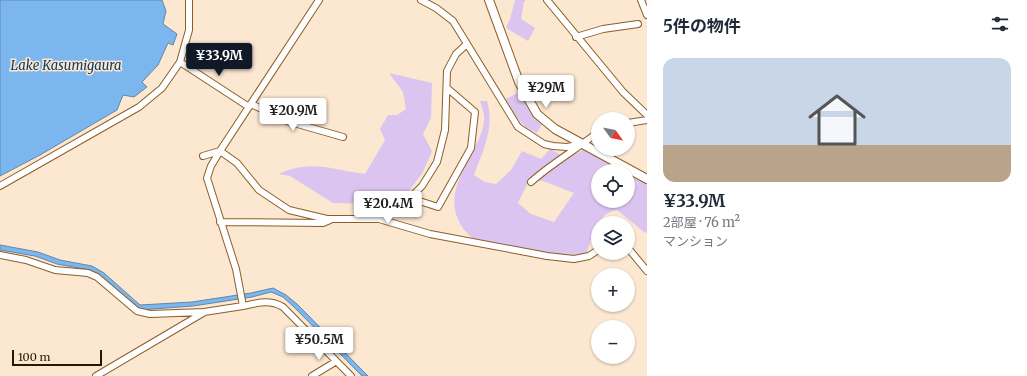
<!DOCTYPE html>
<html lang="ja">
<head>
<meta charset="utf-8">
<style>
  body { margin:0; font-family:Merriweather,"Noto Sans JP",serif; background:#f6f6f7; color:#1f2937; height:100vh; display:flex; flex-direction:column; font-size:15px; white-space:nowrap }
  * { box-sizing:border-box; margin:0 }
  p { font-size:13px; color:#747a83 }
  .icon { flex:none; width:22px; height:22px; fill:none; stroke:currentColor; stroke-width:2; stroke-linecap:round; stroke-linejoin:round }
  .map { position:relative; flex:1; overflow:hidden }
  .panel { display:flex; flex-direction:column; background:#fff; width:380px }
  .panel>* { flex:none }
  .needle { width:26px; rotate:123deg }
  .controls { position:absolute; left:591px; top:112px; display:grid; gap:8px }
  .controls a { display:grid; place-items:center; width:44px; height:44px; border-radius:50%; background:#fff; box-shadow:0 1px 3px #0004; font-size:20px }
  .scale { position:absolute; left:12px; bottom:10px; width:90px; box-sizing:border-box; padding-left:4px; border:2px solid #291701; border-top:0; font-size:11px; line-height:14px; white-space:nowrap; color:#291701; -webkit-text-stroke:3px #fce7d1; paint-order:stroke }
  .price { position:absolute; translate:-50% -34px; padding:0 9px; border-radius:4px; background:#fff; color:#222; font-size:13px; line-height:26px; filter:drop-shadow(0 1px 2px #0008) }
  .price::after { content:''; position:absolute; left:50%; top:24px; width:12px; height:9px; margin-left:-6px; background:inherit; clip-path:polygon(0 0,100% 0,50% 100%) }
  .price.selected { background:#111827; color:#fff }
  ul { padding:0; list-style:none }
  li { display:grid; align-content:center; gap:8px; height:212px; padding:0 16px }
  li span { display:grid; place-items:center; height:124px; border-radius:12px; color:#555 }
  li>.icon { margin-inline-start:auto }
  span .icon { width:72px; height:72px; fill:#fffc; stroke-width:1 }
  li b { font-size:17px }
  h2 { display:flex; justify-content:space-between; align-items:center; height:48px; padding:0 16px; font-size:17px }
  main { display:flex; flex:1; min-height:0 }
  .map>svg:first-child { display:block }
  .green { fill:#dbc5f0; fill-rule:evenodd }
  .water { fill:#7cb6ee; stroke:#6386a7 }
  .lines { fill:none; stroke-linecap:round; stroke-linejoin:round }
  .minor-casing { stroke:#8c5e26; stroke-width:8 }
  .tertiary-casing { stroke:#8c5e26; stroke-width:10 }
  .minor { stroke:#fff; stroke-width:6 }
  .tertiary { stroke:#fff; stroke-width:8 }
  .labels { text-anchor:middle; stroke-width:3; stroke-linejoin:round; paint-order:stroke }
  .water-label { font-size:13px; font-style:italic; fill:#103c60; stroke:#fce7d1 }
</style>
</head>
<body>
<main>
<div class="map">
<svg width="647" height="376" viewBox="0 0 647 376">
  <rect width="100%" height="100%" fill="#fce7d1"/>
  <path class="green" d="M515 0H526L524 2 521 19 535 28 528 41 506 28 510 19Z
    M389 73 432 83 431 118 423 134 432 151 423 172 404 198 386 204 333 203 290 176 279 174C311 159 333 170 365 174L385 140 380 129 388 115H397L406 109 403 92Z
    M521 91 542 124 537 133C520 127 514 113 506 99Z
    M480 101H487C495 128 483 150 474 175L485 182 496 184 511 170 522 151 541 159 550 149 567 158 587 148 626 171H598V201H628V172L647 183V233L644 232 617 210C598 212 592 236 587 253 556 260 505 244 472 238 439 207 459 178 476 145 480 137 485 125 484 116 484 111 481 105 480 101ZM529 180 543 181 574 193 554 222 531 214 518 203Z"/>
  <path class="water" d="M0 0H162L166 11 163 24 177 34 173 45 168 43 158 65 142 82 147 87 134 97 123 95 117 110 40 155 0 176Z
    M0 245 38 252 60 260 92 266 104 273 140 305 192 302 251 293 273 288 286 295 297 304 368 376H362L294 307 283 297 271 292 252 297 193 306 140 310 101 276 90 270 57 264 35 256 0 250Z"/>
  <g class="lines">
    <defs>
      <path id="minor" d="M421 0 436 8 453 21 518 127 544 144 553 146 567 147 584 144
        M547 0 623 92 647 115
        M641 0 647 15
        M576 37 603 29 638 24
        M180 62 249 107
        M251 104 287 121 343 137
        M628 123 647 120
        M203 156 220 151 237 163 259 190 289 210 327 219H379L401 207 422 186 437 162 445 130 447 71 456 54 467 44
        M531 182C552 163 576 150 598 132
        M0 186 139 107 162 88 180 62 189 30V0
        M410 198 438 207 471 148 475 112 447 88
        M379 219 430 234 547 256 574 259 589 256 598 250
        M220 222 323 223 330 220
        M628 248 647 271
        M0 255 26 260 55 270 88 273 97 277 137 311 150 314 204 312 243 306 236 269 207 178 211 166 220 151 319 0
        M243 306C258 303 269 299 283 307L351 376
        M96 376 203 313
        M312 376 335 362"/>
      <path id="tertiary" d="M489 0 519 82 537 114 555 129 647 179"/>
    </defs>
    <use href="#minor" class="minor-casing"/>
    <use href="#tertiary" class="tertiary-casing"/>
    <use href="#minor" class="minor"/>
    <use href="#tertiary" class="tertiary"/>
  </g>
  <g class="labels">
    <g class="water-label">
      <text x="66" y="70">Lake Kasumigaura</text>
    </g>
  </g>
</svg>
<div class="controls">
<a><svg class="needle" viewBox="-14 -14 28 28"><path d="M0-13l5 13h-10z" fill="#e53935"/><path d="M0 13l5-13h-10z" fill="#747a83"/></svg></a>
<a><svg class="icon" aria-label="locate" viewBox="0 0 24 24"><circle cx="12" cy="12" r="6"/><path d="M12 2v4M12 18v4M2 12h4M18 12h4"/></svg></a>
<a><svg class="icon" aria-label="layers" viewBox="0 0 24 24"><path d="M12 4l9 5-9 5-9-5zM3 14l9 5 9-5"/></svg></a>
<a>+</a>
<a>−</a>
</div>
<div class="scale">100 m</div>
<b class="price selected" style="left:219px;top:77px">¥33.9M</b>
<b class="price" style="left:546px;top:109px">¥29M</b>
<b class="price" style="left:293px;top:132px">¥20.9M</b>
<b class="price" style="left:388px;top:225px">¥20.4M</b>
<b class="price" style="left:319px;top:361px">¥50.5M</b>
</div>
<section class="panel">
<h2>5件の物件<svg class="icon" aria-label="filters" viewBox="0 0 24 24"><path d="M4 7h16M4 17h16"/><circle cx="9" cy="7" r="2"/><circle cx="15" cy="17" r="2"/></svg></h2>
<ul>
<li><span style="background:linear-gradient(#c9d6e8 70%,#b9a48a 0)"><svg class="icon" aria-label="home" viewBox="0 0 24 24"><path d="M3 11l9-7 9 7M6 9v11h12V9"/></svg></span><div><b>¥33.9M</b><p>2部屋 · 76 m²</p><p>マンション</p></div></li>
</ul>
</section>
</main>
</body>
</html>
